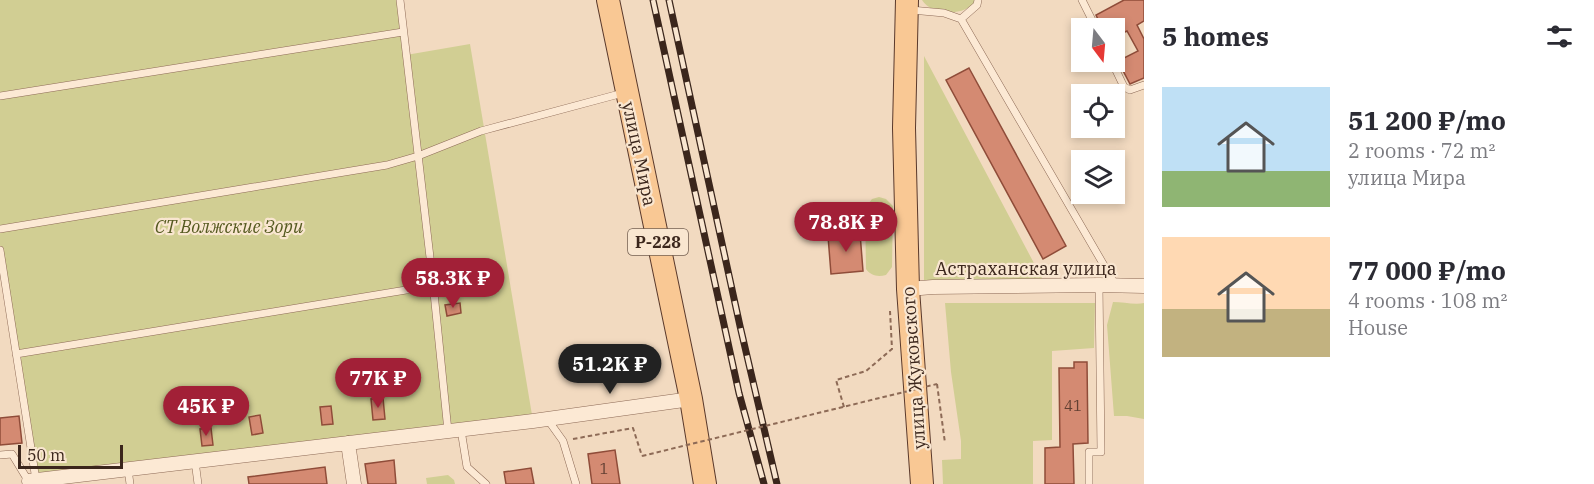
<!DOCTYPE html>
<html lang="en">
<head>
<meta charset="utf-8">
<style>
  body { margin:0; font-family:"IBM Plex Serif",serif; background:#f7f7f7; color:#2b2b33; height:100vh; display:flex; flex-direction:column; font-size:22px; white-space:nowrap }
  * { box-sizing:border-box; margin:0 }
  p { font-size:20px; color:#7c7c81 }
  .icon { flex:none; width:33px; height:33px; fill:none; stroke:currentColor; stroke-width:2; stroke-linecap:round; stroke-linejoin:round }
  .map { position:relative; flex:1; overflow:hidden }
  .details { display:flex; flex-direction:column; background:#fff; width:450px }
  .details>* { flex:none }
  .needle { width:39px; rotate:164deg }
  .tools { position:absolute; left:1071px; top:18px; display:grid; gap:12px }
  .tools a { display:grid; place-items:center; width:54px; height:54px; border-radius:0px; background:#fff; box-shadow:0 3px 9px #0003; font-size:30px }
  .scale { position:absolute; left:18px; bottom:15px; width:105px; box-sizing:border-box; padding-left:6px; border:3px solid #3b261c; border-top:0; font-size:16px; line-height:21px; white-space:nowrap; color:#3b261c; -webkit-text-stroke:4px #f9e6d0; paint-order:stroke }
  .price { position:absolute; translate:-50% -51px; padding:0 14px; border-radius:21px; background:#a22037; color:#fff; font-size:20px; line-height:39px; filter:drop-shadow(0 2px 3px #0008) }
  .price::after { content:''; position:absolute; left:50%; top:36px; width:18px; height:14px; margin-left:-9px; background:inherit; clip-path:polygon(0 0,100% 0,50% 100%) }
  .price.current { background:#222; color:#fff }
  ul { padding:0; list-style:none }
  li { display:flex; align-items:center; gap:18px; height:150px; padding:0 18px }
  li span { display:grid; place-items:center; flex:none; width:168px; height:120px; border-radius:0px; color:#555 }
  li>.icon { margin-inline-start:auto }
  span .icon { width:72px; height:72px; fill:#fffc; stroke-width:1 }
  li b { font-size:26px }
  h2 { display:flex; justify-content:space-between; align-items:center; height:72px; padding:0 18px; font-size:26px }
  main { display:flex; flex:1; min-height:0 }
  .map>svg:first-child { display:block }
  .green { fill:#d1ce93 }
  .building { fill:#d48a72; stroke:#8f4c39; stroke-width:1.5 }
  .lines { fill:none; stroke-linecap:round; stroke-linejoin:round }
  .service-casing { stroke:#8d6a56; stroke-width:8 }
  .minor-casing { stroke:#8d6a56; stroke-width:15 }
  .primary-casing { stroke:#5a392b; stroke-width:24 }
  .path { stroke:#8d6a56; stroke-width:2; stroke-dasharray:4.5 3; stroke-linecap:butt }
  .service { stroke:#fce9d4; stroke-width:7 }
  .minor { stroke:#fce9d4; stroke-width:14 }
  .primary { stroke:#f9c894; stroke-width:22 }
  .rail-casing { stroke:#3b261c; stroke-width:7 }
  .rail { stroke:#f9e6d0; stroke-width:4.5; stroke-dasharray:14; stroke-linecap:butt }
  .path-bridge { stroke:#8d6a56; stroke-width:2; stroke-dasharray:4.5 3; stroke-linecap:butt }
  .labels { text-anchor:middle; stroke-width:4.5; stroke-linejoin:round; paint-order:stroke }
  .number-label { font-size:15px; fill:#613f32 }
  .shield { fill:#f9e6d0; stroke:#746052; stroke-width:1.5 }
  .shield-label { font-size:16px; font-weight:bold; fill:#3b261c }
  .street-label { font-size:18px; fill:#3b261c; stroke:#f9e6d0 }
  .park-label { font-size:18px; font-style:italic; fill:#555a20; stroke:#f9e6d0 }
</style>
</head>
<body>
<main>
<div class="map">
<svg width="1144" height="484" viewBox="0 0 1144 484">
  <rect width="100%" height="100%" fill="#f2dac0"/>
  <path class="green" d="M0 0H400L406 55 470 44 533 421 36 480 0 250Z
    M922 0H976C967 17 931 16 922 0Z
    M924 56 1044 282H924Z
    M879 197 886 199 893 206 892 267 886 275C878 277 871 276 866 269L865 208 872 199Z
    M1113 302C1123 302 1135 305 1144 303V419L1127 416H1114L1107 325Z
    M945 303H1095L1094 348 1052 351V440L1033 441V484H943L942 460 961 459V441L951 372Z
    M448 475 454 480 455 484H427L426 478Z"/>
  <path class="building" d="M1124 0H1144V21L1137 25 1144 39V78L1130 84 1118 61 1138 51 1127 31 1114 37V28H1102L1096 15Z
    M969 68 1066 246 1043 259 946 80Z
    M860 233 863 271 831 274 828 236Z
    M460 303 461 313 447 316 445 305Z
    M1074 362H1087L1088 443 1073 444 1074 484H1045V448L1060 447 1059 368H1074Z
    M383 398 385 419 373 420 371 399Z
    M331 406 333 424 322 425 320 407Z
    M260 415 263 433 252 435 249 417Z
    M19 416 22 443 0 445V418Z
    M211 428 213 445 202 446 200 429Z
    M615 450 620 484H592L588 454Z
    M394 460 396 484H368L365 464Z
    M325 467 327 484H249L248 477Z
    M531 468 534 484H506L504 472Z"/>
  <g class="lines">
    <defs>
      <path id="service" d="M400 0 433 283 448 431
        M1082 0 1096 28
        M911 10 944 13 961 19 1116 286
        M961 19 977 5 978 0
        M1112 62 1124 87 1130 90 1144 85
        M0 96 403 32
        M0 229 387 165 418 156 481 131 623 93
        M0 250 36 480
        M16 354 406 290 433 283
        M548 420 563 441 576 484
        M461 430 467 467 486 484
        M0 455 12 454 29 482
        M195 461 198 484
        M128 469 130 484
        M1089 484V452H1101L1099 285"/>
      <path id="minor" d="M908 289 933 287 1099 285 1144 286
        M348 443 354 484
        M29 481 533 421 691 399"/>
      <path id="primary" d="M608 0 691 399 705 484
        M907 0 904 128 908 289 922 484"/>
    </defs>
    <use href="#service" class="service-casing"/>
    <use href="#minor" class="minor-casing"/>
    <use href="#primary" class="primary-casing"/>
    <path class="path" d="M937 384 945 443
      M844 407 836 380 866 371 892 349 890 311
      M573 439 633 428 642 456"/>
    <use href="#service" class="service"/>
    <use href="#minor" class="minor"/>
    <use href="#primary" class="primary"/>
    <defs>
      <path id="rail" d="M653 0 739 393 764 484
        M669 0 740 326 777 484"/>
    </defs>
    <use href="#rail" class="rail-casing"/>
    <use href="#rail" class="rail"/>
    <path class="path-bridge" d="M642 456 937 384"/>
  </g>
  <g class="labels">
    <g class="number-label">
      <text x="1073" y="411">41</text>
      <text x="604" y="474">1</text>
    </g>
    <rect class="shield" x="628" y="229" width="60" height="26" rx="4.5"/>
    <g class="shield-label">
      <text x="658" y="248">Р-228</text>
    </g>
    <g class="street-label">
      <text transform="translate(639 154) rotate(78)" y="6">улица Мира</text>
      <text x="1026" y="275">Астраханская улица</text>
      <text transform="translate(914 368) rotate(-94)" y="6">улица Жуковского</text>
    </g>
    <g class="park-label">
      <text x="229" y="233">СТ Волжские Зори</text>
    </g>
  </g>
</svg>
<div class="tools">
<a><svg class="needle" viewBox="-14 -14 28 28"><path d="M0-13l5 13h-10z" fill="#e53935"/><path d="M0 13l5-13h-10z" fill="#7c7c81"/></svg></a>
<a><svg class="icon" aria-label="locate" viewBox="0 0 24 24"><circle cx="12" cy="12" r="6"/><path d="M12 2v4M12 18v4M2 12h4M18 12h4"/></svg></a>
<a><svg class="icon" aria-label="layers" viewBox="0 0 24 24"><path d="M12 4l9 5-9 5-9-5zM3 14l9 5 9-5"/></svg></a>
</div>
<div class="scale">50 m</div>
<b class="price" style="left:846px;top:253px">78.8K ₽</b>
<b class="price" style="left:453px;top:309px">58.3K ₽</b>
<b class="price current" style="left:610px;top:395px">51.2K ₽</b>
<b class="price" style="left:378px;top:409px">77K ₽</b>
<b class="price" style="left:206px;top:437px">45K ₽</b>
</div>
<section class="details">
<h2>5 homes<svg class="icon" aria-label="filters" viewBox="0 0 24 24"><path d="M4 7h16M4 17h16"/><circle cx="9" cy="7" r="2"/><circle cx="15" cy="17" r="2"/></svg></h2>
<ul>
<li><span style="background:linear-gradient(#bfe0f5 70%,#8fb573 0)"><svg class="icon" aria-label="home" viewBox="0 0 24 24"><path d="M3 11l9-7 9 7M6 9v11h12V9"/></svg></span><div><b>51 200 ₽/mo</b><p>2 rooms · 72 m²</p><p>улица Мира</p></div></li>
<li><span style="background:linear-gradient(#ffd9b3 60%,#c2b280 0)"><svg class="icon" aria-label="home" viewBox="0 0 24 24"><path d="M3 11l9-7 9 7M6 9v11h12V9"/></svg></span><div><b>77 000 ₽/mo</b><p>4 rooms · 108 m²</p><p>House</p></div></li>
</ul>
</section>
</main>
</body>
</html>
